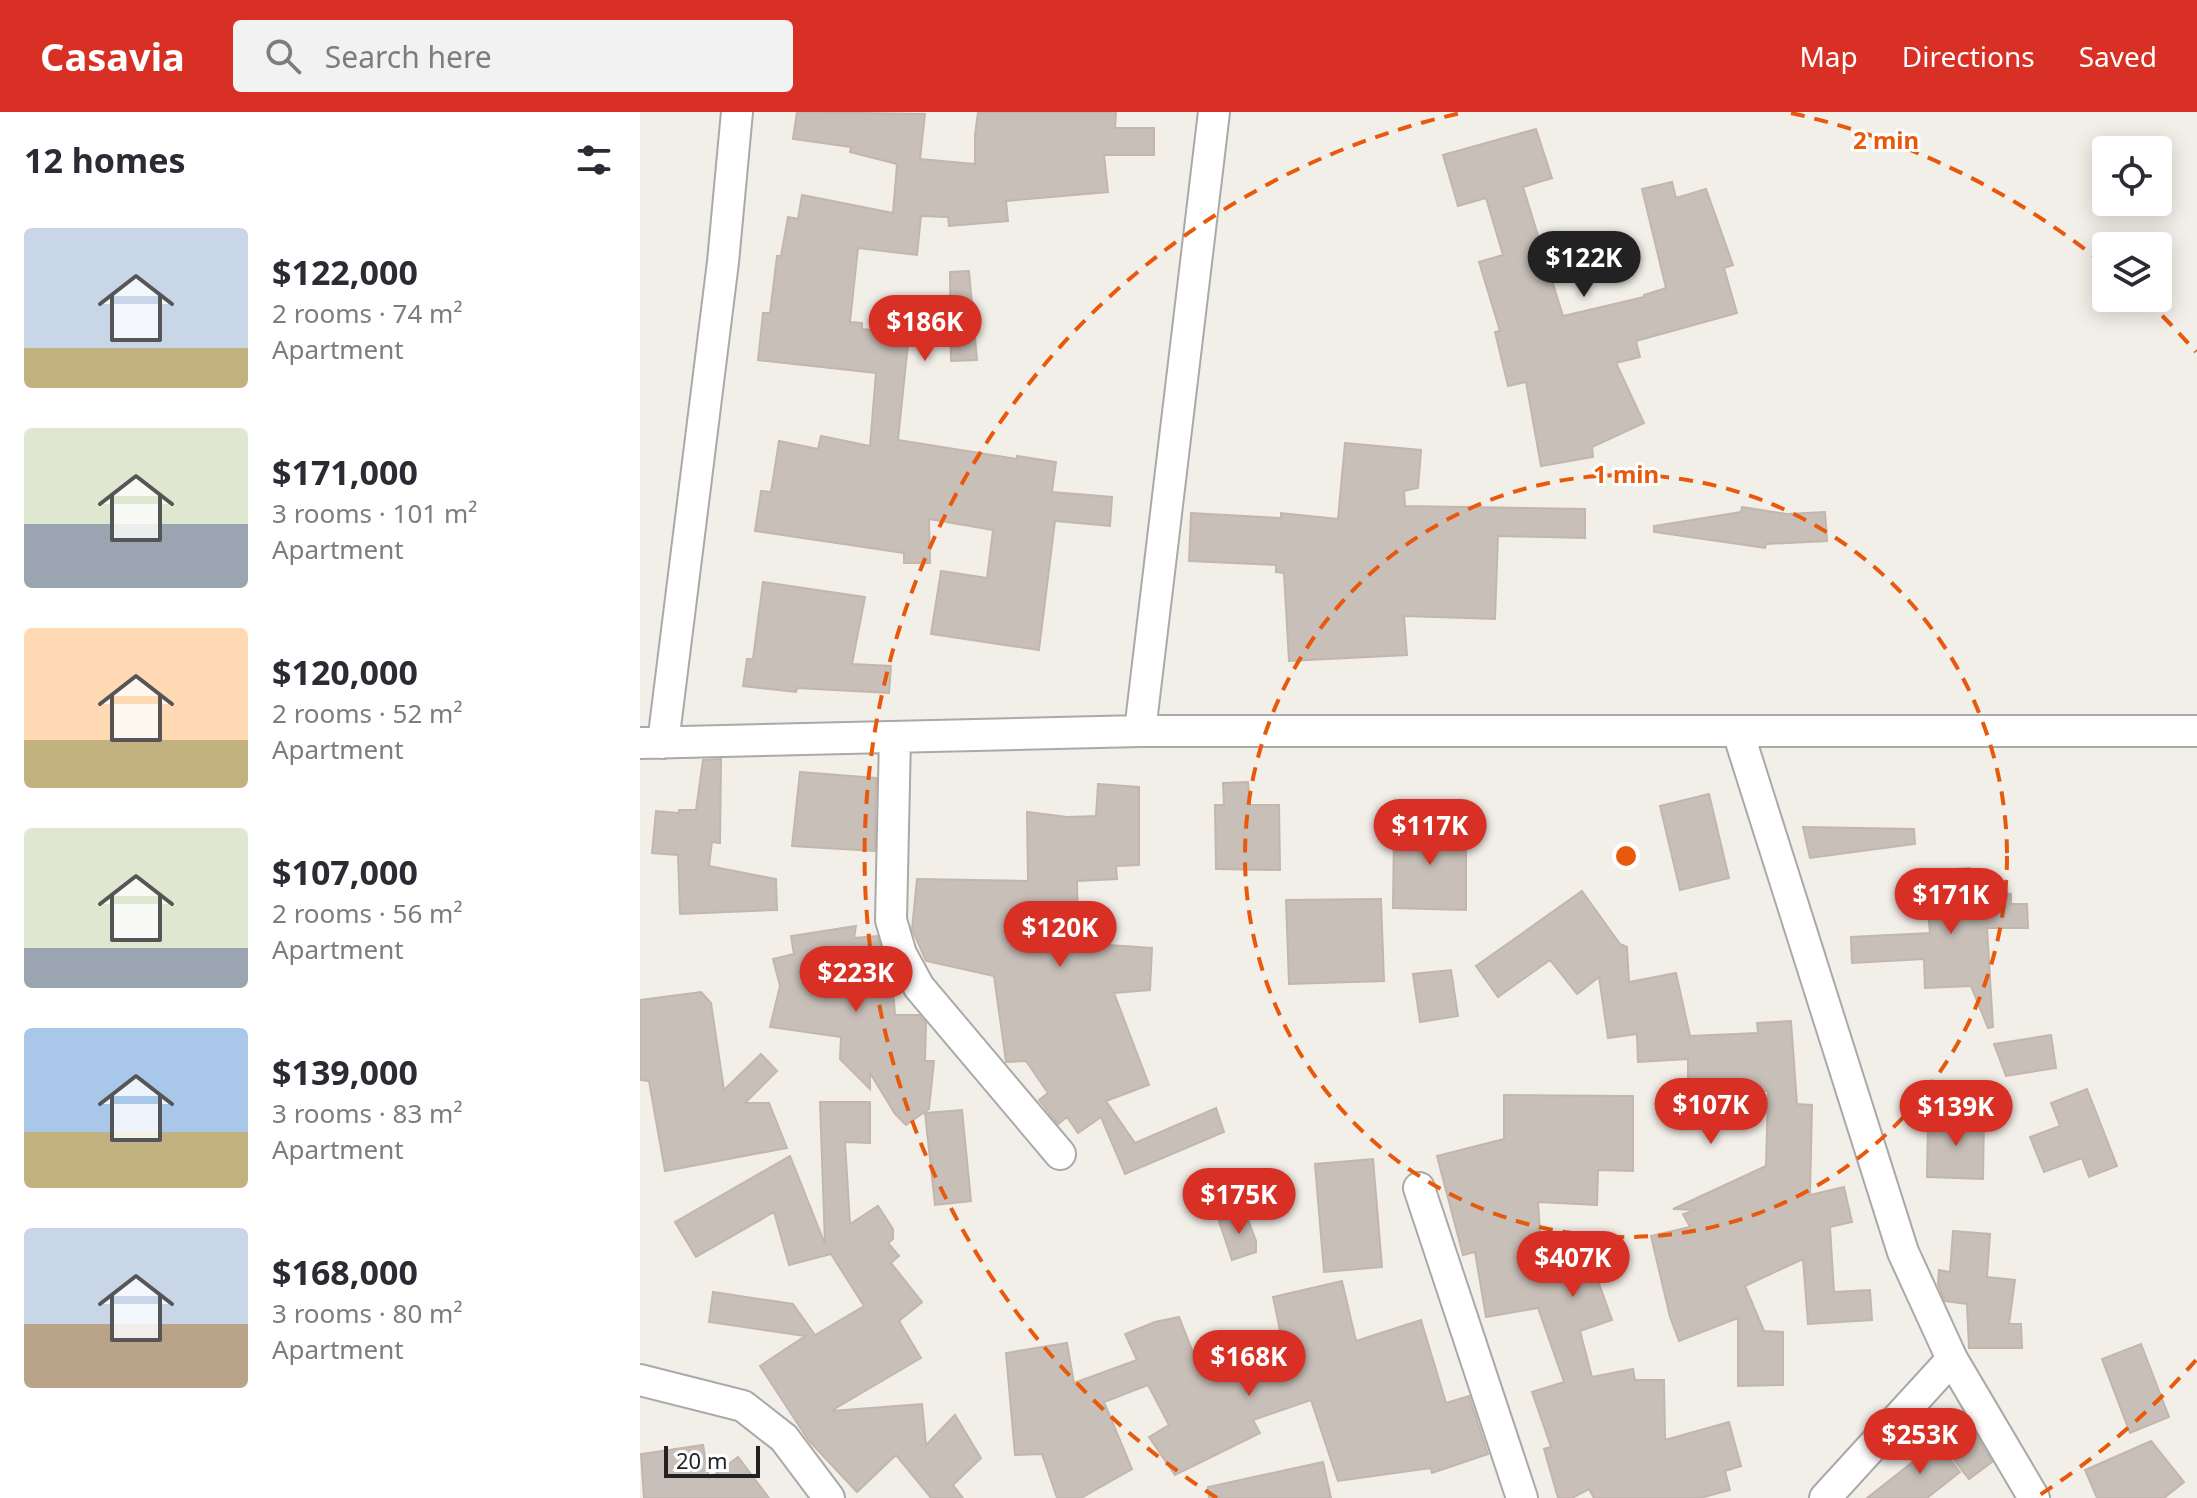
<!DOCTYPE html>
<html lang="en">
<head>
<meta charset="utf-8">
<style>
  body { margin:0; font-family:"Noto Sans",sans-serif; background:#f2f2f3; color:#2b2b33; height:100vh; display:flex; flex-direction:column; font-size:30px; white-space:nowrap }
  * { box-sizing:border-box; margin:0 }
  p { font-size:26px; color:#7c7c81 }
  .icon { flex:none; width:44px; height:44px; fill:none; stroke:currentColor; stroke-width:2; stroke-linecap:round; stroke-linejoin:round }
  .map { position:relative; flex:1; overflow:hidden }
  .side { display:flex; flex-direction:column; background:#fff; width:640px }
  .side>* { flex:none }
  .controls { position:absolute; left:1452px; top:24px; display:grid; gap:16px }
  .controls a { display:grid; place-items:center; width:80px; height:80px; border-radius:8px; background:#fff; box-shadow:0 4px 20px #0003; font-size:40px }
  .scale { position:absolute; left:24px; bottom:20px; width:96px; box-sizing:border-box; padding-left:8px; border:4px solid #222; border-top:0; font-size:22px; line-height:28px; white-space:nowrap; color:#222; -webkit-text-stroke:6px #fff; paint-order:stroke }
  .price { position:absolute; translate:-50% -68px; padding:0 18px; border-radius:28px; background:#d93025; color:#fff; font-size:26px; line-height:52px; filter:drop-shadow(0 2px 4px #0008) }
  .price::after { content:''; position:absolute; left:50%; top:48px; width:24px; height:18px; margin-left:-12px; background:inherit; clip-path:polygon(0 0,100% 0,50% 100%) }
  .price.current { background:#222; color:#fff }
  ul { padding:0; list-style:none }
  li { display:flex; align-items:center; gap:24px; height:200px; padding:0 24px }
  li span { display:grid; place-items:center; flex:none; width:224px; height:160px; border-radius:8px; color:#555 }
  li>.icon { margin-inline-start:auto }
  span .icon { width:96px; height:96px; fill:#fffc; stroke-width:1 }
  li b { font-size:34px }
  h2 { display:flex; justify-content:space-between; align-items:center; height:96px; padding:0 24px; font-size:34px }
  header { display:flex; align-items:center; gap:48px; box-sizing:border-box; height:112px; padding:0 40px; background:#d93025; color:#fff }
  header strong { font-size:38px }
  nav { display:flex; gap:44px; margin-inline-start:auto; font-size:28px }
  .search { width:560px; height:72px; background:#f2f2f3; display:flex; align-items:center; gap:20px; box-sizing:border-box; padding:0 28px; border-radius:8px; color:#7c7c81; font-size:30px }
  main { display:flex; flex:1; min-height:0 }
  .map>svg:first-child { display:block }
  .building { fill:#c7bfb8; stroke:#c4b6ab; stroke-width:2 }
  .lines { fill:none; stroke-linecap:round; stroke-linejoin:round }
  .street-casing { stroke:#a9a9a9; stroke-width:34 }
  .street { stroke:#fff; stroke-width:30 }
  .ring { fill:none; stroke:#e8590c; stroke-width:4; stroke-dasharray:14 10 }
  .centre { fill:#e8590c; stroke:#fff; stroke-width:4 }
  .ring-label { font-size:24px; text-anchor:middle; font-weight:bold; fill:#e8590c; stroke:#fff; stroke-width:6; stroke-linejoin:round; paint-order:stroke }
</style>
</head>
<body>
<header>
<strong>Casavia</strong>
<div class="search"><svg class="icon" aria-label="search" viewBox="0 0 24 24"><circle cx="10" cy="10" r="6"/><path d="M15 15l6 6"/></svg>Search here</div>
<nav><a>Map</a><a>Directions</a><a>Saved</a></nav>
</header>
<main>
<section class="side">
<h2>12 homes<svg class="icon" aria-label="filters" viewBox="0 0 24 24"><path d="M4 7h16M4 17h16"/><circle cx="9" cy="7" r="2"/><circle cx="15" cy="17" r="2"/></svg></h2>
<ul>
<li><span style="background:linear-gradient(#c9d6e8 75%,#c2b280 0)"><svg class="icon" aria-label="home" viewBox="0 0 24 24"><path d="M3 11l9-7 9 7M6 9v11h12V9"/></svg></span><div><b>$122,000</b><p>2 rooms · 74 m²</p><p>Apartment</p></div></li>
<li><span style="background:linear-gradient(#dfe7d0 60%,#9aa5b1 0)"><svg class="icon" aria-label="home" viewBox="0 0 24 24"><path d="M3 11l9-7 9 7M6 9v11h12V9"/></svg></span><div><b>$171,000</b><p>3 rooms · 101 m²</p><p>Apartment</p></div></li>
<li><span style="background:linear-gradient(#ffd9b3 70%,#c2b280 0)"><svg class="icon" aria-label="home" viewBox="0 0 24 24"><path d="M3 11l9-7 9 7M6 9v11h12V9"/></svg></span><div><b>$120,000</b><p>2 rooms · 52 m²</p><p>Apartment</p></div></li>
<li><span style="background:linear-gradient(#dfe7d0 75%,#9aa5b1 0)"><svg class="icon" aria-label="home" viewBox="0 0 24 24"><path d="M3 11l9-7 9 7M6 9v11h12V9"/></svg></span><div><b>$107,000</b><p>2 rooms · 56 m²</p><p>Apartment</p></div></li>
<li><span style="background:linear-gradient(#a9c7e8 65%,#c2b280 0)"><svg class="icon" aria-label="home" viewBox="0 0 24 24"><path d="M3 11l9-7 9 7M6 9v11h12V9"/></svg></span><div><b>$139,000</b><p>3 rooms · 83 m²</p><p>Apartment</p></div></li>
<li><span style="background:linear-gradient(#c9d6e8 60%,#b9a48a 0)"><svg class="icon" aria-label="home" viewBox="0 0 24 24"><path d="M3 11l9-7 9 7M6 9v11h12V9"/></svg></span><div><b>$168,000</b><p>3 rooms · 80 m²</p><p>Apartment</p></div></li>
</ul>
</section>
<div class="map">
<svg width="1557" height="1386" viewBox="0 0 1557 1386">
  <rect width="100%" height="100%" fill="#f2efe9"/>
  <path class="building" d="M157 0 285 2 280 47 335 52V23L338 0H476L475 16H514V43H464L468 80 366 89 368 109 309 114 308 105 281 104 277 143 218 136 210 210 222 211V217L269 222 258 328 377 347V344L416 350 412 380 472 385 470 414 415 409 399 538 291 522 301 459 347 466 353 418 289 407 290 451H264V441L115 419 121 379 131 380 139 329 178 337 181 324 230 334 236 261 118 248 123 201H130L137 144H141L148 105 158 107 162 83 253 101 257 52 210 40 211 35 153 27Z
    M896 17 912 66 883 75 923 204 1004 185V183L1026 176 1002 77 1032 70 1036 86 1066 77 1093 153 1084 156 1097 201 996 229 1000 245 976 251 1004 311 952 335 953 345 901 354 886 270 868 274 855 220 860 219 839 150 863 143 846 86 818 94 803 43Z
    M329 159 337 248 311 249 310 160Z
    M705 331 781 338 778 376 764 379 765 394 945 397V426L858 424 855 507 764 504 767 543 649 549 644 461 636 460V453L549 449 551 401 641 406V401L698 407Z
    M1102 395 1147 402 1185 400 1187 429 1126 432 1125 436 1014 420V414L1101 400Z
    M123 470 225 485 212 552 251 554 249 581 157 576 156 580 103 574 107 547H113Z
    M81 647 80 731 72 730 69 754 136 767 137 798 40 802 38 743 12 741 16 699 39 701V698H56L63 648Z
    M160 660 236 666 235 739 152 734Z
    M608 670 610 693H639L640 758 576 757 575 693H584L583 671Z
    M458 672 499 675V753L476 754 477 767 437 769 438 824 466 821 468 833 512 836 510 878 474 881 509 973 466 989 495 1031 576 996 584 1020 485 1062 461 1005 438 1021 427 1005 418 1012 399 988 408 981 386 949 366 950 354 864 286 849 272 817 277 767 388 769 387 700 427 705 456 704Z
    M1069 682 1089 766 1040 778 1020 694Z
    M790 710 826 711V798L753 796 754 715 790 716Z
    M1163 715 1274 717 1275 732 1170 746Z
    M1330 756 1331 779 1371 782V792H1387L1388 816H1347L1353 915 1348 916 1331 874 1285 876 1284 847 1212 851 1211 825 1290 821 1284 759Z
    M942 779 980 832 987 835 989 870 1036 861 1050 924 1118 921 1117 911 1151 909 1157 992 1172 993 1170 1083 1204 1075 1212 1110 1190 1115 1194 1180 1230 1178 1232 1208 1168 1212 1163 1147 1105 1174 1124 1219 1143 1220V1273L1098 1274V1206L1039 1229 1030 1205 1011 1124 1050 1115 1043 1102 1056 1098 1033 1097 1126 1054 1128 979 1048 978V947L998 950 997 922 968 926 959 865 937 882 910 848 858 885 836 854Z
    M741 787 744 869 649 872 646 788Z
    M216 814 214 826 237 824 252 863 255 903H279L286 911 285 949H294L289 997 266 1013 255 1002 230 961V977L200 947 201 925 130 915 140 874 133 847 154 842 151 824Z
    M811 858 818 904 780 910 773 862Z
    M61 880 71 891 84 978 121 942 137 959 105 991H129L147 1036 25 1059 9 969 0 968V888Z
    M1411 923 1416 956 1366 964 1354 932Z
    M1447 977 1477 1054 1449 1065 1442 1046 1404 1060 1390 1025 1420 1014 1411 991Z
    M864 983 993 984V1059L958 1058 957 1093 898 1090 902 1150 946 1135 972 1208 940 1219 952 1265 993 1257 995 1268H1024L1025 1328 1089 1310 1101 1354 1085 1359 1090 1378 1060 1386H954L949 1377 932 1386H918L904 1337 911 1335 892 1280 924 1270 898 1196 846 1205 835 1140 823 1143 797 1044 864 1027Z
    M180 990H230V1031L205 1030 210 1112 238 1094 253 1117V1127L248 1131 259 1144 251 1151 282 1190 259 1209 281 1246 191 1299 282 1292 286 1333 315 1303 341 1346 313 1373 323 1386H291L256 1343 217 1380 169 1329 120 1254 165 1224 69 1210 73 1180 153 1192 175 1223 224 1194 191 1142 149 1153 134 1100 56 1145 35 1110 150 1044 185 1132Z
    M322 998 331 1089 295 1093 285 1001Z
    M1288 1005 1344 1006 1343 1067 1287 1065Z
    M733 1047 742 1155 684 1160 675 1052Z
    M605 1100 616 1129V1140L592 1148 579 1109Z
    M1313 1119 1350 1122 1347 1165 1375 1168 1369 1212H1381L1382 1236H1329L1327 1192 1305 1189 1298 1172 1299 1158 1310 1160Z
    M702 1169 716 1229 781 1208 806 1291 829 1284 848 1342 792 1361 791 1356 698 1369 671 1288 613 1308 620 1321 535 1363 509 1325 529 1313 508 1273 464 1290 492 1357 441 1386H417L402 1342 375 1343 366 1241 427 1231 434 1271 497 1248 485 1222 515 1210 539 1205 560 1258 610 1234 608 1229 640 1218 633 1185Z
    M1501 1232 1529 1305 1490 1321 1462 1247Z
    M1334 1320 1352 1350 1329 1367 1308 1340Z
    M1295 1328 1320 1360 1287 1386H1227L1274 1349 1272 1346Z
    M1511 1329 1544 1370 1524 1386H1457L1445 1358Z
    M63 1333 69 1367 98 1345 129 1386H4L1 1342Z
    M683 1350 691 1386H569L568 1375Z"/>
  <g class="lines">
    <defs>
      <path id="street" d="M500 619 574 0
        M1098 620 1263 1140 1312 1247 1394 1386
        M255 625 251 808 261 842 279 875 420 1042
        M0 631 500 619H1557
        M23 631 83 150 97 0
        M779 1076 882 1386
        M0 1268 103 1294 144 1326 189 1386
        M1185 1386 1312 1247"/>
    </defs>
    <use href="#street" class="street-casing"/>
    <use href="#street" class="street"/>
  </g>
  <g class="ring">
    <circle cx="986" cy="744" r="381"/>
    <path d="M1556 1248A761 761 0 0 1 1395 1386M577 1386A761 761 0 0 1 821 1M1151 1A761 761 0 0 1 1465 153M1505 187A761 761 0 0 1 1556 240"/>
  </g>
  <circle cx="986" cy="744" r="12" class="centre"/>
  <g class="ring-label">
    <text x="1246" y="37">2 min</text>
    <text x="986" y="371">1 min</text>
  </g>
</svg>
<div class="controls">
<a><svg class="icon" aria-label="locate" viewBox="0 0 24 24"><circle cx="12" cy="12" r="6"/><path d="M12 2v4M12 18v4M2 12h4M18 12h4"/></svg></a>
<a><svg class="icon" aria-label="layers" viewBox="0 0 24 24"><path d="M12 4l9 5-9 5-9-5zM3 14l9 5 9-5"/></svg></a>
</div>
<div class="scale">20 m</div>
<b class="price current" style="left:944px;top:187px">$122K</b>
<b class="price" style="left:285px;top:251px">$186K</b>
<b class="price" style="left:790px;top:755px">$117K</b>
<b class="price" style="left:1311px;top:824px">$171K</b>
<b class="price" style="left:420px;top:857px">$120K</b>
<b class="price" style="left:216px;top:902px">$223K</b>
<b class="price" style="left:1071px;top:1034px">$107K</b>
<b class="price" style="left:1316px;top:1036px">$139K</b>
<b class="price" style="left:599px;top:1124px">$175K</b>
<b class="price" style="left:933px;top:1187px">$407K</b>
<b class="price" style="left:609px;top:1286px">$168K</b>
<b class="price" style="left:1280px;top:1364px">$253K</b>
</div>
</main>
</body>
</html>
